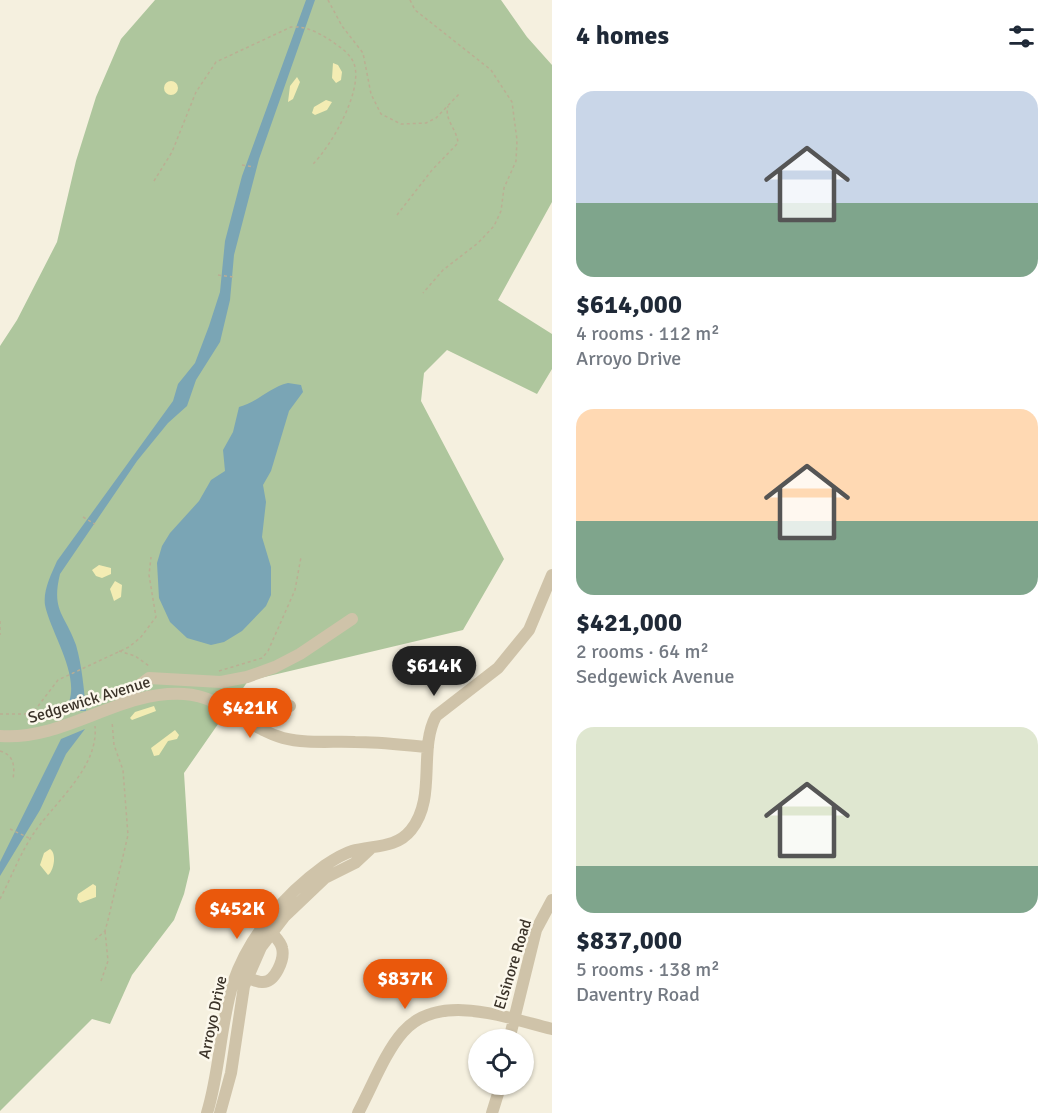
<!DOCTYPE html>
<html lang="en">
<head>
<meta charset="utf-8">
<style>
  body { margin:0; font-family:Signika,sans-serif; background:#f2f2f3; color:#1f2937; height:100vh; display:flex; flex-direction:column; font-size:22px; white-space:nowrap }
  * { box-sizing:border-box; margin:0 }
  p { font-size:20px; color:#747a83 }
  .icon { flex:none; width:33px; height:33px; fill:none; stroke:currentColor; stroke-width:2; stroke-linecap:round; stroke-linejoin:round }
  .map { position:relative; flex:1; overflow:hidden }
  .sheet { display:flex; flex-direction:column; background:#fff; width:510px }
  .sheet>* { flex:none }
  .buttons { position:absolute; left:468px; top:1029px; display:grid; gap:12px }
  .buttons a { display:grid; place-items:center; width:66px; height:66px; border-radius:50%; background:#fff; box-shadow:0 2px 4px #0004; font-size:30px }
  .price { position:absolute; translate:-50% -51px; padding:0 14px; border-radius:21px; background:#ea580c; color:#fff; font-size:20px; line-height:39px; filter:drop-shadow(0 2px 3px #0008) }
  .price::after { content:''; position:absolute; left:50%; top:36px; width:18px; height:14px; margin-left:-9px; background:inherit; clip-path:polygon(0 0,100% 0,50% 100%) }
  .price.current { background:#222; color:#fff }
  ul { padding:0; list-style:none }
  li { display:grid; align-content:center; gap:12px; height:318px; padding:0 24px }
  li span { display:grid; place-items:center; height:186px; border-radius:18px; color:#555 }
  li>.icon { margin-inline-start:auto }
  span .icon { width:108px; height:108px; fill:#fffc; stroke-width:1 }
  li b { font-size:26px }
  h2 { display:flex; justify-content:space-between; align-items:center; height:72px; padding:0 24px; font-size:26px }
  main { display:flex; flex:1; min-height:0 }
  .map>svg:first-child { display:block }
  .green { fill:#aec69d }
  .sand { fill:#f3ecb3 }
  .water { fill:#7aa5b5 }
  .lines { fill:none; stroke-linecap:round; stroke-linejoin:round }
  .path { stroke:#bbae93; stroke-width:1.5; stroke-dasharray:3 3; stroke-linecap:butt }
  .minor { stroke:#cfc3a9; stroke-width:12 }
  .labels { text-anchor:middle; stroke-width:5; stroke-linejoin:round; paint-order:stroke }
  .street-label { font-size:16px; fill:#3b3329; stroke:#fcf8ec }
</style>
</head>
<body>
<main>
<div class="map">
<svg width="552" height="1113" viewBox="0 0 552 1113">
  <rect width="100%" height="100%" fill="#f5f0df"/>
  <path class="green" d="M155 0H501L527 37 552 65V202L498 300 552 334V369L537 394 447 350 424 373 421 401 504 559 463 630 248 681 184 773 190 869 184 894 174 920 132 975 110 1024 92 1019 0 1111V346L17 320 57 242 76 161 96 97 121 39Z"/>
  <path class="sand" d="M333 63 338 65 342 72 341 80 336 83 332 78Z
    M297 77 300 82 293 99 288 102 290 86Z
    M164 88a7 7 0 1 1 14 0a7 7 0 1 1-14 0Z
    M326 100 332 102 327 110 315 115 312 113 314 107Z
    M99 565 111 568V574L102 578 96 576 92 570Z
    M115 581 122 585 121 597 114 601 110 589Z
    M154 706 156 711 132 720 130 718 135 712Z
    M175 730 179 735 177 739 168 741 159 755 154 756 151 748Z
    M50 849C57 853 54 871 48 875L40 865 44 853Z
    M93 884 96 886V897L80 903 77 899 78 894Z"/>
  <path class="water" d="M306 0H315L259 159 234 255 230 300 220 342 196 380 187 406 168 423 137 461 60 574C51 611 65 614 76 645 82 666 84 689 86 711H64C86 683 51 635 45 605 43 590 51 575 57 561L173 401 178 384 195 363 209 326 220 292 225 241 242 176Z
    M288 383 301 385 303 392 289 411 271 471 263 485 266 502 262 537 271 567V595L266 606 242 631 224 642 211 645 187 638 170 622 159 598 157 563 162 546 170 533 199 501 211 480 225 471 223 450 233 432 239 407C258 402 270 387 288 383Z
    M85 729 66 754 40 810 0 876V862L61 739Z"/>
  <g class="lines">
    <path class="path" d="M328 0 342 26 363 53 371 94 381 114 401 124 426 123 436 118 460 93
      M410 0 415 10 491 70 512 102 517 140 516 161 504 188 501 211 494 226 478 243 443 270 423 293
      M242 165 254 167
      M154 181 172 152 196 92 216 62 291 27C306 26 317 32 330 40 340 47 352 54 355 67 361 94 331 146 313 164
      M397 215 432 170 458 143C457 129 444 120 448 106
      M218 275 233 277
      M83 517 95 524
      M0 621V635
      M119 651 135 656 149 666
      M219 671 262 658 268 651 295 590 301 557
      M0 714H32L58 680 129 647 141 637 156 617 149 575 151 557
      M0 751C14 755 15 766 13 779
      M10 829 29 838
      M0 899C11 878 19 856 32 836 52 804 99 769 95 726
      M95 940 105 931 108 920 128 835 123 770 114 745 112 721
      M101 981 108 961 105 931"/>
    <path class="minor" d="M121 703 126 695 149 678 221 682 247 677 275 667 300 654 352 619
      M263 730 270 710 290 706
      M0 736C65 741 119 690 184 694 223 696 247 728 283 738 305 744 332 741 355 742 379 742 404 745 428 747
      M247 978C252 979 257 982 262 982 275 983 285 959 282 948 281 942 275 937 271 932
      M509 1040 536 930 552 900
      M207 1113C220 1071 220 1025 233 983 249 936 284 895 324 866 333 860 342 854 352 851 372 845 396 849 411 830 437 798 418 750 436 716L498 668 529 630 552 575
      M220 1113 231 1073 244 986 261 947 284 917 325 878 355 863 370 849
      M358 1113C371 1089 385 1052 403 1032 439 991 507 1018 552 1029
      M492 1113 501 1084"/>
  </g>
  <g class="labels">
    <g class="street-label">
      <text transform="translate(89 699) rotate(-17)" y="6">Sedgewick Avenue</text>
      <text transform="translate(512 964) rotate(-73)" y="6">Elsinore Road</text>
      <text transform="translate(212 1017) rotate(-78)" y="6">Arroyo Drive</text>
    </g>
  </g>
</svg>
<div class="buttons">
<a><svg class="icon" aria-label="locate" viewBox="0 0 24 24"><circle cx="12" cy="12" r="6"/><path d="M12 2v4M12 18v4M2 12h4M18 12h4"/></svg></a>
</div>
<b class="price current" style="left:434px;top:697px">$614K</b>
<b class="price" style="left:250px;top:739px">$421K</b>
<b class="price" style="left:237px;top:940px">$452K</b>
<b class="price" style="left:405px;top:1010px">$837K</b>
</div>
<section class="sheet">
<h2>4 homes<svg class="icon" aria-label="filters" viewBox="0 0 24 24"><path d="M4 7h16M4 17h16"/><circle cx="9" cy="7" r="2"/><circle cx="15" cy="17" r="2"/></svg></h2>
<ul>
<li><span style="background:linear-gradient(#c9d6e8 60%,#7fa58c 0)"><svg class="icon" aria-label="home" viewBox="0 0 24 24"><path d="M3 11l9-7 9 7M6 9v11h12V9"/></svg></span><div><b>$614,000</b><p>4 rooms · 112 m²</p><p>Arroyo Drive</p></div></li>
<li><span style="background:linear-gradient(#ffd9b3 60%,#7fa58c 0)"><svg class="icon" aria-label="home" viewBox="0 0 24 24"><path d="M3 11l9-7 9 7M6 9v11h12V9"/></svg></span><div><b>$421,000</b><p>2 rooms · 64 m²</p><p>Sedgewick Avenue</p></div></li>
<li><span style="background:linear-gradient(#dfe7d0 75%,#7fa58c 0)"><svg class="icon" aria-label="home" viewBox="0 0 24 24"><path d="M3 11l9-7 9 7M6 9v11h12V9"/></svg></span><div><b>$837,000</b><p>5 rooms · 138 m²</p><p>Daventry Road</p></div></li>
</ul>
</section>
</main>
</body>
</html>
